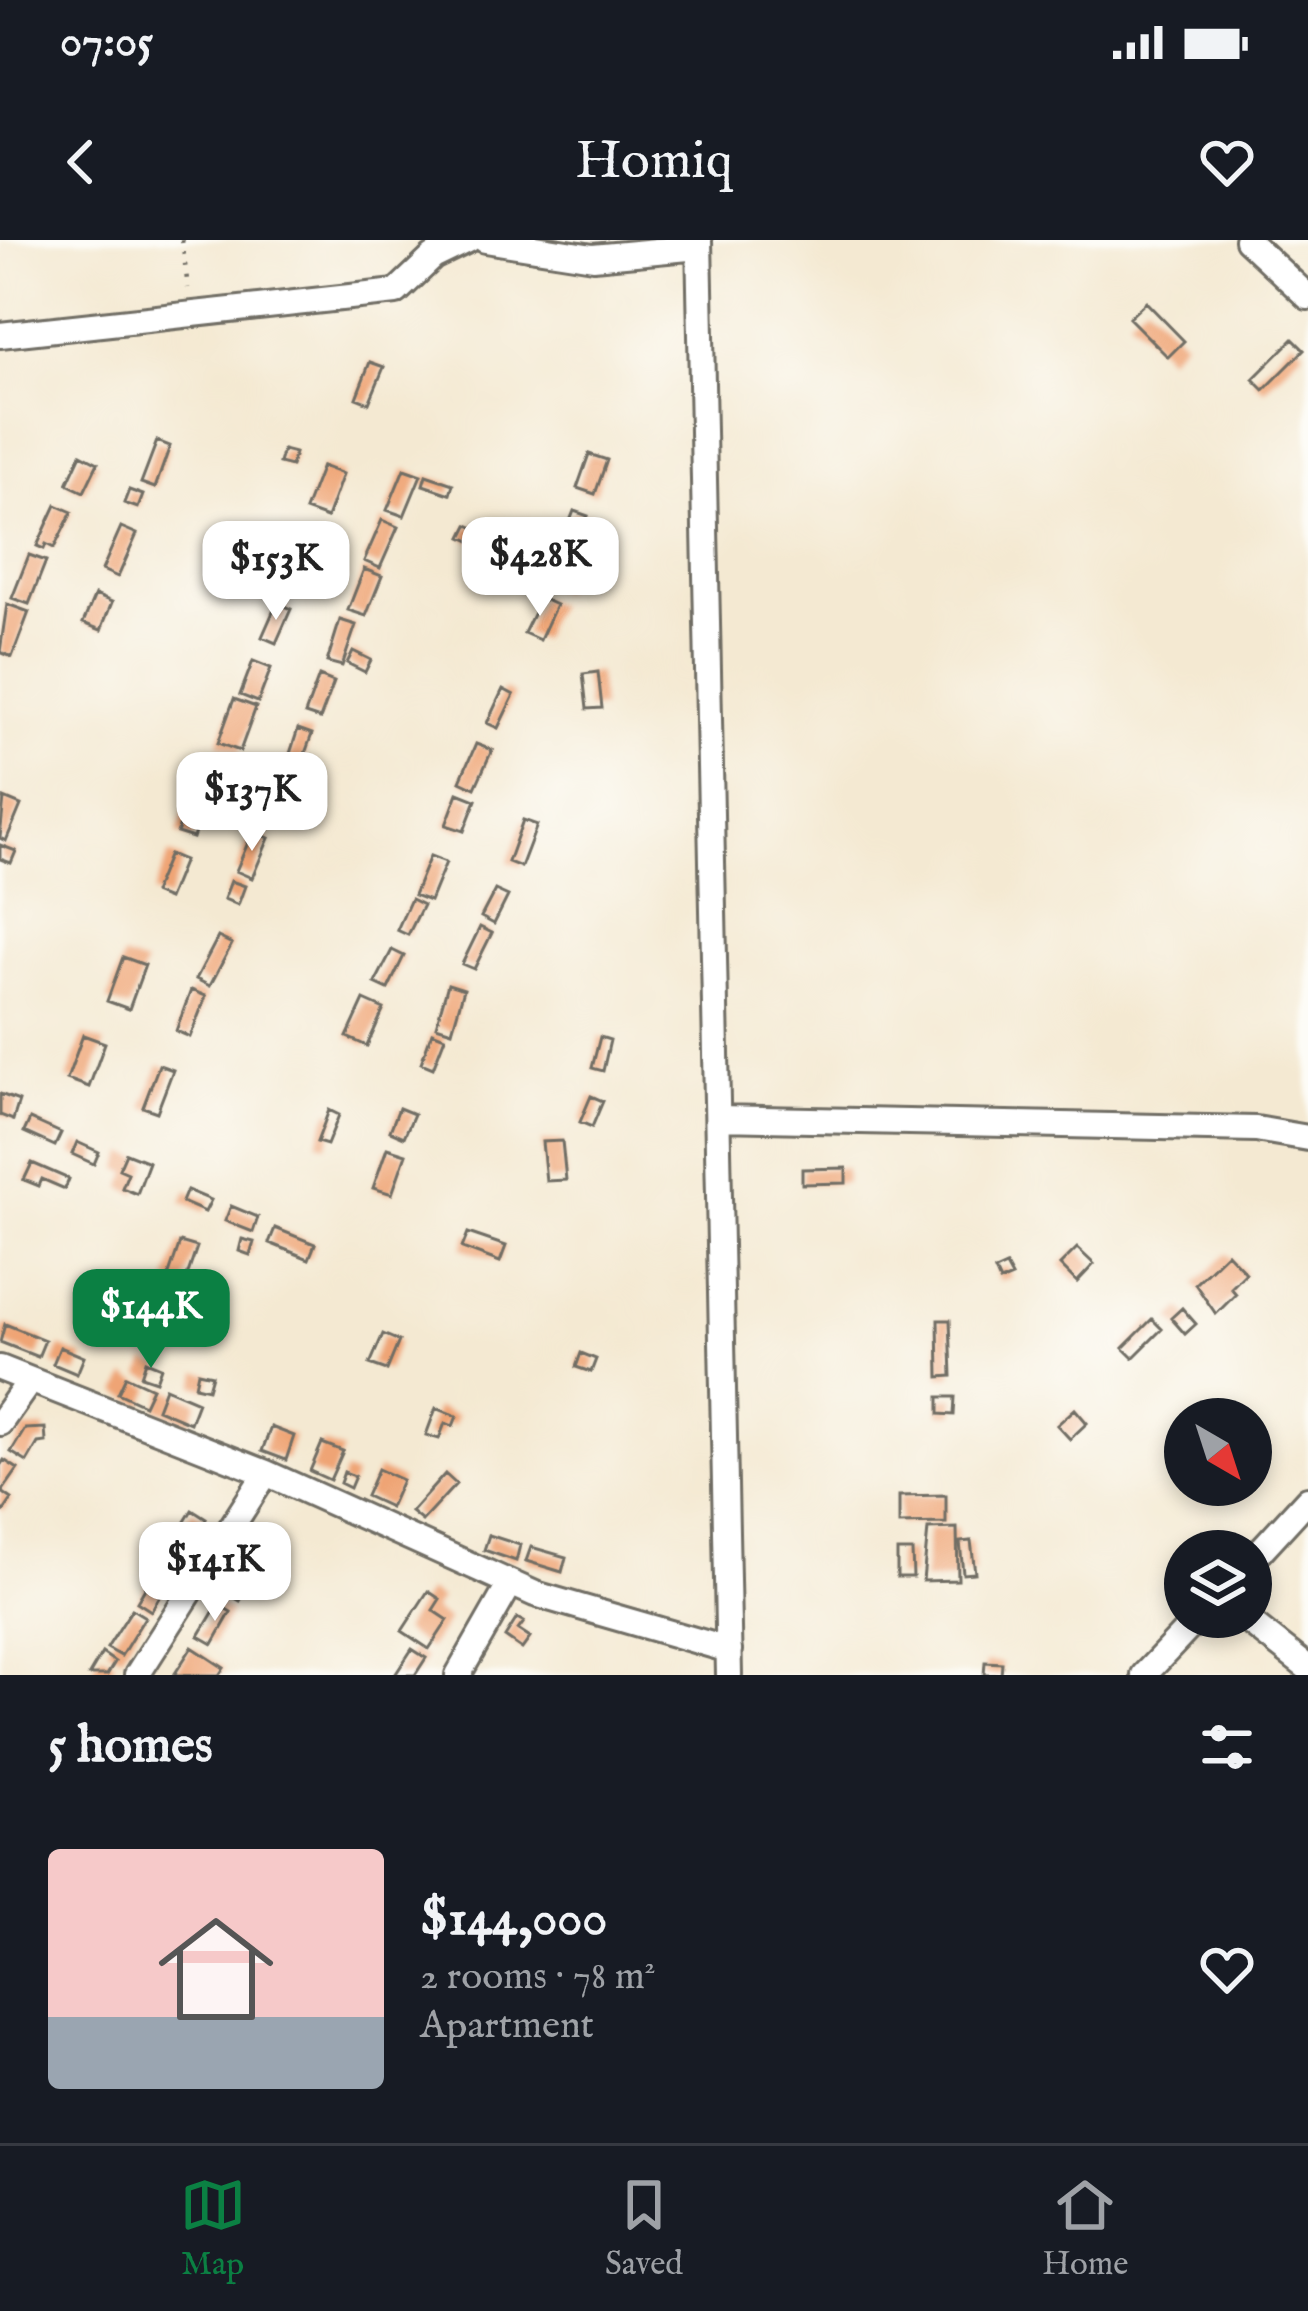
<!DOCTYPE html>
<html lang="en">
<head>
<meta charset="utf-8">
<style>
  body { margin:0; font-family:"IM FELL English",serif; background:#20242c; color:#f1f3f6; height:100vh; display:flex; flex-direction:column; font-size:45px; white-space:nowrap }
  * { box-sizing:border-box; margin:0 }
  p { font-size:39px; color:#9ea1a6 }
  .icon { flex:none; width:66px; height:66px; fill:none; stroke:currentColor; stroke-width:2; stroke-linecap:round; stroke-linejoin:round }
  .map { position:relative; height:1435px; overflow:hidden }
  .sheet { display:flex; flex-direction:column; background:#171b24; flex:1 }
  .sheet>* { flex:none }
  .needle { width:78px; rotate:141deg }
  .buttons { position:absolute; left:1164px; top:1158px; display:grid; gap:24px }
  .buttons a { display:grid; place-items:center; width:108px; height:108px; border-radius:50%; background:#171b24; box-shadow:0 6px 18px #0003; font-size:60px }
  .price { position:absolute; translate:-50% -102px; padding:0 27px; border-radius:24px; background:#fff; color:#222; font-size:39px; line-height:78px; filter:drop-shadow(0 3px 6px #0008) }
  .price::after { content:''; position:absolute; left:50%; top:72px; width:36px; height:27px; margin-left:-18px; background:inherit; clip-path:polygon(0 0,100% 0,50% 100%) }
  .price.active { background:#0b8043; color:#fff }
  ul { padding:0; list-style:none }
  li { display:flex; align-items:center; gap:36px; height:300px; padding:0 48px }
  li span { display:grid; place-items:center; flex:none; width:336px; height:240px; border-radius:12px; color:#555 }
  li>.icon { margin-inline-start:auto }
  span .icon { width:144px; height:144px; fill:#fffc; stroke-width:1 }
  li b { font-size:51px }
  h2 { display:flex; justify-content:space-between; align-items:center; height:144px; padding:0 48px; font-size:51px }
  .status { display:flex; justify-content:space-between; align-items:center; height:84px; padding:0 60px; background:#171b24; direction:ltr }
  .status svg { height:33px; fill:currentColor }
  header { display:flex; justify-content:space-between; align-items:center; height:156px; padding:0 48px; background:#171b24; font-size:54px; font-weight:600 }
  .tab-bar { display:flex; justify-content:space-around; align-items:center; height:168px; border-top:3px solid #363941; background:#171b24; font-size:33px; color:#9ea1a6 }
  .tab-bar a { display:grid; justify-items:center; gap:6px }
  .tab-bar .active { color:#0b8043 }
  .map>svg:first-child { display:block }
  .building { fill:#efa475 }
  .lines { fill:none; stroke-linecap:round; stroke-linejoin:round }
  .minor-casing { stroke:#716e65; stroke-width:30 }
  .path { stroke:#716e65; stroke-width:4.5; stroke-dasharray:3 9; stroke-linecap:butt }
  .minor { stroke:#fff; stroke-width:24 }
</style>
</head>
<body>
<div class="status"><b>07:05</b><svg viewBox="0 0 49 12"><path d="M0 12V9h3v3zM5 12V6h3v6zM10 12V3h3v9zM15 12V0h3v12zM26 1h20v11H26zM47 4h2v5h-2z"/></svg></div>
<header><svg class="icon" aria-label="back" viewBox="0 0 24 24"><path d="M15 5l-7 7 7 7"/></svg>Homiq<svg class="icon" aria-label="heart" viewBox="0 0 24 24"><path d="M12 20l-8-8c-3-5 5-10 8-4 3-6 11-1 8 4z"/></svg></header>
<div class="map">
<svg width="1308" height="1435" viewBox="0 0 1308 1435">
  <rect width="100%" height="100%" fill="#fdfcf7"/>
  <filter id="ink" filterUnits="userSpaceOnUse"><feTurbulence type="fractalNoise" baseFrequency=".00833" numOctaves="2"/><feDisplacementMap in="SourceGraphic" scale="24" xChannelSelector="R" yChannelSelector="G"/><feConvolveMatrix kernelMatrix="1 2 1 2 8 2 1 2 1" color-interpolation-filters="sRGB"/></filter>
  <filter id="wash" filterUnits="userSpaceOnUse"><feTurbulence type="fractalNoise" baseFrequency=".004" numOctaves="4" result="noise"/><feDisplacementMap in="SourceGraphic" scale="48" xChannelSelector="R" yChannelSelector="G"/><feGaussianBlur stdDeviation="2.7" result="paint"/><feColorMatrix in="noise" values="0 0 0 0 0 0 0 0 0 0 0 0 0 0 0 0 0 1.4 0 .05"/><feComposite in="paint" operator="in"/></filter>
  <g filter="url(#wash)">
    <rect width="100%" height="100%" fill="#f4e9d2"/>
    <g id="blocks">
      <path class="building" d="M1146 62 1184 101 1168 117 1129 78Z
        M1293 99 1304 110 1264 150 1253 139Z
        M370 122 384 127 369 163 356 158Z
        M157 201 170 206 155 248 141 243Z
        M283 210 295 213 291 226 279 223Z
        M81 214 98 223 84 252 67 244Z
        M589 214 607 220 595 254 577 248Z
        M322 226 343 234 327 278 305 270Z
        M404 229 421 235 404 276 387 270Z
        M426 235 453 244 450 254 423 245Z
        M129 250 143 255 138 268 124 263Z
        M56 265 72 272 54 308 46 304 44 309 37 306Z
        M574 271 588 276 574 311 560 306Z
        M382 280 398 287 380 328 364 321Z
        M468 285 483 292 477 304 462 297Z
        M121 287 137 294 118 337 102 330Z
        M297 299 319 307 302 352 280 343Z
        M559 314 575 320 562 352 546 346Z
        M29 315 46 321 29 364 12 358Z
        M364 329 382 336 366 376 348 370Z
        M95 355 112 362 101 390 83 383Z
        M541 358 556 365 540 400 524 393Z
        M277 363 291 369 276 403 262 397Z
        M7 364 29 372 12 417 0 412Z
        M340 380 356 385 342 426 327 422Z
        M353 411 371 420 365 432 347 423Z
        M253 421 271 428 258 462 240 455Z
        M598 432 602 468 587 469 583 434Z
        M319 436 334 442 320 479 305 474Z
        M503 449 514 455 498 488 487 483Z
        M234 459 256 467 240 511 218 503Z
        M298 489 312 494 297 536 284 532Z
        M476 504 492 510 475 548 460 541Z
        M209 525 222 530 209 562 196 556Z
        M277 540 291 546 275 586 261 581Z
        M458 553 476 560 464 591 446 585Z
        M4 558 21 565 6 601 0 598Z
        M187 565 202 570 193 598 177 593Z
        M523 580 537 585 521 627 508 622Z
        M253 591 269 598 252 638 236 631Z
        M0 605 16 611 11 623 0 619Z
        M169 614 184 620 168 659 153 653Z
        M430 616 446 622 430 661 414 655Z
        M231 641 245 646 238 665 224 659Z
        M495 650 508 656 494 684 481 677Z
        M411 659 423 665 408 695 397 690Z
        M480 687 492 693 474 729 462 724Z
        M218 697 232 704 210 746 196 739Z
        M392 710 404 716 388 749 375 743Z
        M123 717 145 725 129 769 107 761Z
        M448 744 464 749 452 791 436 786Z
        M191 750 206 756 190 797 176 791Z
        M364 760 384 769 367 806 347 797Z
        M432 792 445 797 433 828 421 823Z
        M83 795 105 803 89 847 67 839Z
        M600 797 610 800 603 831 592 828Z
        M159 825 173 830 157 872 143 867Z
        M0 854 19 861 13 880 0 875Z
        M591 856 603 861 592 887 580 882Z
        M399 868 414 874 404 897 390 891Z
        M329 870 339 875 327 905 317 902Z
        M30 879 61 893 55 906 24 892Z
        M562 901 566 940 546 941 542 902Z
        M77 902 99 912 94 924 72 914Z
        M387 908 406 914 392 954 373 948Z
        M126 913 149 922 137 954 122 948 128 933 119 929Z
        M32 923 69 939 65 949 42 939 39 946 24 940Z
        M846 928V943L802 944V929Z
        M187 950 211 960 205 972 182 962Z
        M231 966 258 977 253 992 225 981Z
        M275 988 315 1004 309 1019 269 1003Z
        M468 993 506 1006 500 1022 462 1008Z
        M242 999 254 1002 250 1015 239 1011Z
        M180 1002 197 1007 184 1045 167 1040Z
        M1077 1008 1094 1024 1077 1042 1060 1025Z
        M1227 1013 1246 1033 1231 1048 1236 1054 1216 1074 1195 1044Z
        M1006 1026 1012 1037 1000 1042 995 1031Z
        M1182 1068 1196 1084 1185 1094 1171 1078Z
        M1152 1079 1162 1089 1133 1118 1123 1108Z
        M938 1080H950L952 1136 939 1137Z
        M5 1084 45 1100 38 1117 0 1102Z
        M383 1094 399 1101 387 1130 370 1124Z
        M60 1107 84 1117 77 1134 53 1124Z
        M581 1113 596 1119 591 1132 576 1127Z
        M146 1121 161 1127 156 1141 141 1136Z
        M198 1132 212 1135 208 1149 195 1146Z
        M126 1136 152 1148 144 1165 118 1153Z
        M165 1148 198 1162 190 1183 157 1169Z
        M939 1157H955L954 1175 939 1174Z
        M436 1168 457 1176 453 1186 445 1183 439 1199 426 1195Z
        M1075 1169 1087 1183 1070 1199 1057 1185Z
        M271 1187 294 1196 286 1220 262 1211Z
        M45 1188 46 1202 38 1203 27 1222 11 1212 25 1189Z
        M322 1203 343 1211 330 1240 310 1231Z
        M4 1220 18 1229 2 1252 12 1259 4 1271 0 1268V1226Z
        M378 1229 402 1240 390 1267 366 1256Z
        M344 1232 355 1236 350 1248 340 1243Z
        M445 1234 456 1244 422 1281 411 1272Z
        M946 1255V1283L899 1284V1256Z
        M192 1270 206 1279 179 1323 165 1314Z
        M957 1288 958 1340 923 1341 928 1289Z
        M489 1295 520 1305 516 1321 484 1310Z
        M971 1301 975 1333 963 1334 960 1302Z
        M259 1302 271 1309 240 1361 228 1354Z
        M531 1307 566 1317 562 1332 526 1321Z
        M897 1311H912L913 1337H897Z
        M163 1318 177 1327 151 1371 137 1362Z
        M428 1351 440 1359 433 1370 448 1380 429 1409 402 1391Z
        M218 1364 231 1372 213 1404 199 1396Z
        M132 1369 145 1377 121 1416 107 1408Z
        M517 1378 524 1382 518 1390 530 1398 522 1409 505 1397Z
        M192 1407 224 1428 219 1435H174Z
        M412 1409 426 1418 415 1435H395Z
        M102 1413 115 1422 107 1435H89Z
        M985 1422 1002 1423 1001 1435H984Z"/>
    </g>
  </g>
  <g filter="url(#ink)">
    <use href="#blocks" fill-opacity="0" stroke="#716e65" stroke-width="3"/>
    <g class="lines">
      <defs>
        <path id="minor" d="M485 0 593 17 699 7
          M699 0 729 1435
          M1247 0 1308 57
          M0 95 396 52 433 17 468 0
          M718 878 1256 889 1308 898
          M0 1128 266 1233 535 1354 729 1410
          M0 1183 29 1142
          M1251 1321 1308 1259
          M1243 1377 1308 1428
          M137 1435 266 1233
          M458 1435 510 1344
          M1144 1435 1199 1377"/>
      </defs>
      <use href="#minor" class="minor-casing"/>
      <path class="path" d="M182 0 188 48"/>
      <use href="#minor" class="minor"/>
    </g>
  </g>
</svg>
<div class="buttons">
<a><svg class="needle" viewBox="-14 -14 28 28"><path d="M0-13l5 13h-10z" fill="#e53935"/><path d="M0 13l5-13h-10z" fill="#9ea1a6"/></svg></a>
<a><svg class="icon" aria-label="layers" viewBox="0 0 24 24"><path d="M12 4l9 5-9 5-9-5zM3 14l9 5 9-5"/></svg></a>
</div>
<b class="price" style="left:540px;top:379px">$428K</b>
<b class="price" style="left:276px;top:383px">$153K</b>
<b class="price" style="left:252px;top:614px">$137K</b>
<b class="price active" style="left:151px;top:1131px">$144K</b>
<b class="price" style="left:215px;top:1384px">$141K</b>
</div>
<section class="sheet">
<h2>5 homes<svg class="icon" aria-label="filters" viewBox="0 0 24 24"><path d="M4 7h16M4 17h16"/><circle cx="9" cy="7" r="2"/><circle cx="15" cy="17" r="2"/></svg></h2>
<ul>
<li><span style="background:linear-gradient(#f6c9c9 70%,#9aa5b1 0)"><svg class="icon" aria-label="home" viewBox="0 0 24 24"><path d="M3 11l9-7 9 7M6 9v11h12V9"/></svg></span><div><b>$144,000</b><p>2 rooms · 78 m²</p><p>Apartment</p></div><svg class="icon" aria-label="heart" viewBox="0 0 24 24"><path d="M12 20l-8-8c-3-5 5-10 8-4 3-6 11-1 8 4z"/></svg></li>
</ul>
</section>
<nav class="tab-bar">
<a class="active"><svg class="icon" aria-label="map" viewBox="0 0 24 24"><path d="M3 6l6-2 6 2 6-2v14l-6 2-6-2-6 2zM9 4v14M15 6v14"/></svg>Map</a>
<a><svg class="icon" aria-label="saved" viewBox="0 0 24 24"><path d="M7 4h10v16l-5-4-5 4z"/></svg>Saved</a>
<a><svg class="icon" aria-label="home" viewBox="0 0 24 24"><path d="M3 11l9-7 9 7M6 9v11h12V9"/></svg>Home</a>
</nav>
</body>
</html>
